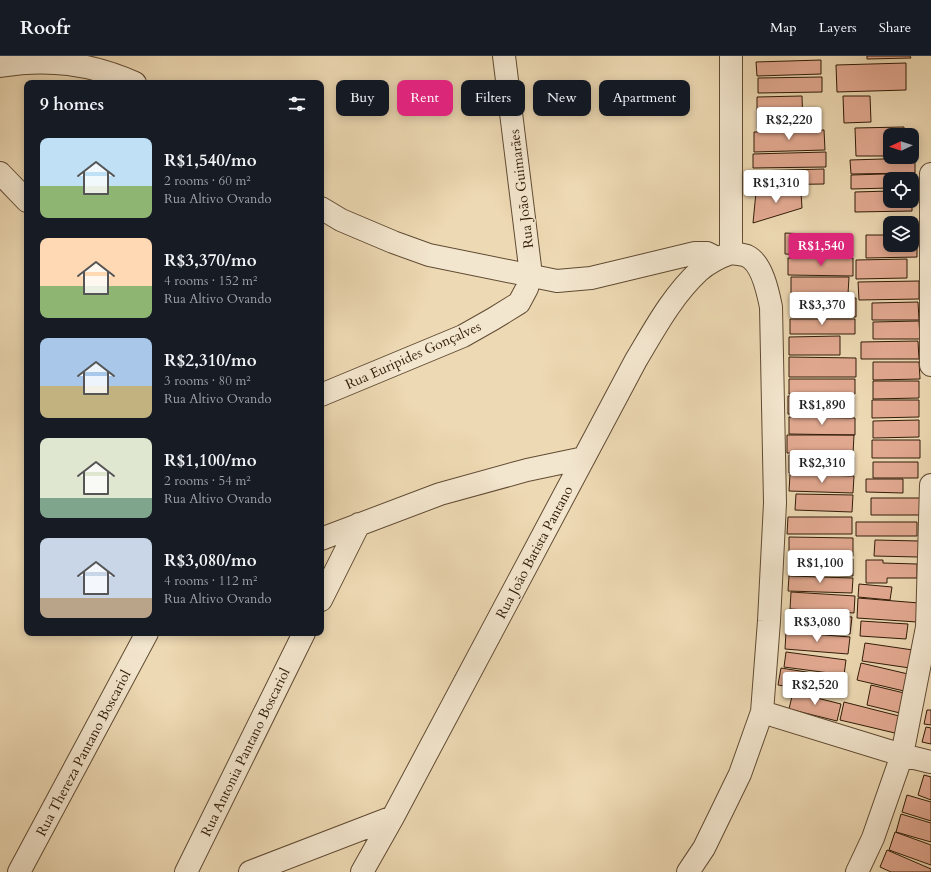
<!DOCTYPE html>
<html lang="en">
<head>
<meta charset="utf-8">
<style>
  body { margin:0; font-family:Cardo,serif; background:#20242c; color:#f1f3f6; height:100vh; display:flex; flex-direction:column; font-size:15px; white-space:nowrap }
  * { box-sizing:border-box; margin:0 }
  p { font-size:13px; color:#9ea1a6 }
  .icon { flex:none; width:22px; height:22px; fill:none; stroke:currentColor; stroke-width:2; stroke-linecap:round; stroke-linejoin:round }
  .map { position:relative; flex:1; overflow:hidden }
  .details { position:absolute; left:24px; top:24px; width:300px; height:556px; display:flex; flex-direction:column; background:#171b24; border-radius:8px; box-shadow:0 2px 10px #0003 }
  .details>* { flex:none }
  .top-card { position:absolute; left:336px; top:24px; width:380px; height:36px; display:flex; gap:8px }
  .needle { width:26px; rotate:267deg }
  .tools { position:absolute; left:883px; top:72px; display:grid; gap:8px }
  .tools a { display:grid; place-items:center; width:36px; height:36px; border-radius:8px; background:#171b24; box-shadow:0 2px 10px #0003; font-size:20px }
  .price { position:absolute; translate:-50% -34px; padding:0 9px; border-radius:4px; background:#fff; color:#222; font-size:13px; line-height:26px; filter:drop-shadow(0 1px 2px #0008) }
  .price::after { content:''; position:absolute; left:50%; top:24px; width:12px; height:9px; margin-left:-6px; background:inherit; clip-path:polygon(0 0,100% 0,50% 100%) }
  .price.active { background:#db2777; color:#fff }
  ul { padding:0; list-style:none }
  li { display:flex; align-items:center; gap:12px; height:100px; padding:0 16px }
  li span { display:grid; place-items:center; flex:none; width:112px; height:80px; border-radius:8px; color:#555 }
  li>.icon { margin-inline-start:auto }
  span .icon { width:48px; height:48px; fill:#fffc; stroke-width:1 }
  li b { font-size:17px }
  h2 { display:flex; justify-content:space-between; align-items:center; height:48px; padding:0 16px; font-size:17px }
  .tag { padding:0 14px; border-radius:8px; background:#171b24; box-shadow:0 2px 10px #0003; font-size:14px; line-height:36px }
  .tag.active { background:#db2777; color:#fff }
  header { display:flex; align-items:center; gap:24px; box-sizing:border-box; height:56px; padding:0 20px; background:#171b24; border-bottom:1px solid #363941 }
  header strong { font-size:19px }
  nav { display:flex; gap:22px; margin-inline-start:auto; font-size:14px }
  .map>svg:first-child { display:block }
  .building { fill:#e3aa92; stroke:#311c08 }
  .lines { fill:none; stroke-linecap:round; stroke-linejoin:round }
  .minor-casing { stroke:#604b33; stroke-width:24 }
  .minor { stroke:#f3e6ce; stroke-width:22 }
  .labels { text-anchor:middle; stroke-width:3; stroke-linejoin:round; paint-order:stroke }
  .street-label { font-size:14px; fill:#311c08; stroke:#f3e6ce }
</style>
</head>
<body>
<header>
<strong>Roofr</strong>
<nav><a>Map</a><a>Layers</a><a>Share</a></nav>
</header>
<div class="map">
<svg width="931" height="816" viewBox="0 0 931 816">
  <rect width="100%" height="100%" fill="#edd9b3"/>
  <filter id="stains"><feTurbulence type="fractalNoise" baseFrequency=".005" numOctaves="4"/><feColorMatrix values="0 0 0 0 .2 0 0 0 0 .09 0 0 0 0 .02 0 0 0 .5 -.17"/></filter>
  <radialGradient id="worn" r=".72"><stop offset=".6" stop-color="#630" stop-opacity="0"/><stop offset="1" stop-color="#630" stop-opacity=".3"/></radialGradient>
  <path class="building" d="M867 0H910L911 2 867 3Z
    M821 4V18L757 20 756 6Z
    M906 7V34L837 36 836 9Z
    M822 21V36L758 37V22Z
    M802 40 803 72 757 73V41Z
    M843 40H870L871 66 844 67Z
    M904 71V79H890V100H856L855 72Z
    M824 74 825 94 754 96V76Z
    M826 96V111L753 112V98Z
    M915 102V117L851 118 850 104Z
    M824 113V128L752 129V115Z
    M915 117V132H912V123H890V132L851 133V119Z
    M890 135V145H912V155L855 156V136Z
    M756 136H801L802 152 753 167Z
    M785 177 826 179V200L785 198Z
    M866 179H890V189H912V179H917V201L866 202Z
    M788 202H853V220L788 219Z
    M907 203V222L856 223V204Z
    M791 221H849L848 238 791 237Z
    M919 225V243L859 244 858 226Z
    M791 242H856V261L791 260Z
    M918 246 919 264H872V247Z
    M790 263H855V278H790Z
    M919 265 920 283H873V266Z
    M840 280V299H789V281Z
    M918 285 919 303H861V286Z
    M789 301 856 302V321H789Z
    M873 306H919L920 323 873 324Z
    M789 323H855V338H789Z
    M873 325H919V342L873 343Z
    M788 340 854 341V359L788 358Z
    M872 344H919V361L872 362Z
    M789 361 855 362V379L789 378Z
    M919 364V381L873 382V365Z
    M787 379H854L853 398 787 397Z
    M872 384H920V402H872Z
    M789 399 854 401V418L789 417Z
    M873 406H918V422H873Z
    M790 418 854 420 853 437 789 435Z
    M866 423H903V437L866 436Z
    M796 438 853 439 852 456 795 454Z
    M871 442H921V459H871Z
    M788 461H852V478H787Z
    M856 466H917V480H856Z
    M789 481 853 482V500L789 498Z
    M875 484 919 485 918 501 874 500Z
    M790 501 853 503V520L789 518Z
    M866 504H883V507L917 508V522H887V527H866Z
    M789 520 853 522 852 537 788 535Z
    M859 528 892 531 890 544 858 541Z
    M791 536 855 540 854 557 790 553Z
    M858 542 919 547 917 566 857 562Z
    M788 555 852 561 850 578 786 573Z
    M861 565 908 568 906 583 860 580Z
    M786 576 850 581 848 598 785 593Z
    M865 587 913 594 910 612 862 605Z
    M786 596 846 604 844 619 784 611Z
    M861 607 908 618 904 635 857 624Z
    M781 612 844 622 841 639 778 629Z
    M871 629 904 637 900 657 867 649Z
    M793 636 841 648 837 665 789 653Z
    M844 646 903 661 899 678 840 664Z
    M927 654H931V669L924 668Z
    M926 671 931 672V688L922 686Z
    M924 719 931 721V744L918 739Z
    M907 739 931 746V765L902 756Z
    M901 758 931 767V786L896 776Z
    M895 776 931 789V809L889 794Z
    M887 794 931 813V816H891L880 811Z"/>
  <g class="lines">
    <defs>
      <path id="minor" d="M731 0V197
        M0 10C48 2 90 7 135 27
        M0 117 27 145
        M931 118V309
        M321 152 341 164 393 186 429 199 557 225 591 222 695 197H707L717 202
        M321 339 463 280 493 263 519 247 527 232 531 219 504 0
        M321 483 440 438 527 414 584 402
        M321 544 359 468
        M762 656 902 699 931 706
        M19 816 147 577
        M186 816 304 577
        M250 816 393 761
        M362 816 393 761 636 304C654 274 672 240 699 215 708 207 720 201 731 197
        M688 816 704 792 740 718 762 656 769 565 775 447 771 251C768 236 762 207 747 200 742 198 736 198 731 197
        M857 816 873 782 902 699 927 571 931 429"/>
    </defs>
    <use href="#minor" class="minor-casing"/>
    <use href="#minor" class="minor"/>
  </g>
  <g class="labels">
    <g class="street-label">
      <text transform="translate(521 133) rotate(-97)" y="5">Rua João Guimarães</text>
      <text transform="translate(413 299) rotate(-24)" y="5">Rua Euripides Gonçalves</text>
      <text transform="translate(534 496) rotate(-62)" y="5">Rua João Batista Pantano</text>
      <text transform="translate(245 696) rotate(-64)" y="5">Rua Antonia Pantano Boscariol</text>
      <text transform="translate(83 697) rotate(-62)" y="5">Rua Thereza Pantano Boscariol</text>
    </g>
  </g>
  <rect width="100%" height="100%" filter="url(#stains)"/>
  <rect width="100%" height="100%" fill="url(#worn)"/>
</svg>
<div class="tools">
<a><svg class="needle" viewBox="-14 -14 28 28"><path d="M0-13l5 13h-10z" fill="#e53935"/><path d="M0 13l5-13h-10z" fill="#9ea1a6"/></svg></a>
<a><svg class="icon" aria-label="locate" viewBox="0 0 24 24"><circle cx="12" cy="12" r="6"/><path d="M12 2v4M12 18v4M2 12h4M18 12h4"/></svg></a>
<a><svg class="icon" aria-label="layers" viewBox="0 0 24 24"><path d="M12 4l9 5-9 5-9-5zM3 14l9 5 9-5"/></svg></a>
</div>
<b class="price" style="left:789px;top:85px">R$2,220</b>
<b class="price" style="left:776px;top:148px">R$1,310</b>
<b class="price active" style="left:821px;top:211px">R$1,540</b>
<b class="price" style="left:822px;top:270px">R$3,370</b>
<b class="price" style="left:822px;top:370px">R$1,890</b>
<b class="price" style="left:822px;top:428px">R$2,310</b>
<b class="price" style="left:820px;top:528px">R$1,100</b>
<b class="price" style="left:817px;top:587px">R$3,080</b>
<b class="price" style="left:815px;top:650px">R$2,520</b>
<div class="top-card">
<a class="tag">Buy</a>
<a class="tag active">Rent</a>
<a class="tag">Filters</a>
<a class="tag">New</a>
<a class="tag">Apartment</a>
</div>
<section class="details">
<h2>9 homes<svg class="icon" aria-label="filters" viewBox="0 0 24 24"><path d="M4 7h16M4 17h16"/><circle cx="9" cy="7" r="2"/><circle cx="15" cy="17" r="2"/></svg></h2>
<ul>
<li><span style="background:linear-gradient(#bfe0f5 60%,#8fb573 0)"><svg class="icon" aria-label="home" viewBox="0 0 24 24"><path d="M3 11l9-7 9 7M6 9v11h12V9"/></svg></span><div><b>R$1,540/mo</b><p>2 rooms · 60 m²</p><p>Rua Altivo Ovando</p></div></li>
<li><span style="background:linear-gradient(#ffd9b3 60%,#8fb573 0)"><svg class="icon" aria-label="home" viewBox="0 0 24 24"><path d="M3 11l9-7 9 7M6 9v11h12V9"/></svg></span><div><b>R$3,370/mo</b><p>4 rooms · 152 m²</p><p>Rua Altivo Ovando</p></div></li>
<li><span style="background:linear-gradient(#a9c7e8 60%,#c2b280 0)"><svg class="icon" aria-label="home" viewBox="0 0 24 24"><path d="M3 11l9-7 9 7M6 9v11h12V9"/></svg></span><div><b>R$2,310/mo</b><p>3 rooms · 80 m²</p><p>Rua Altivo Ovando</p></div></li>
<li><span style="background:linear-gradient(#dfe7d0 75%,#7fa58c 0)"><svg class="icon" aria-label="home" viewBox="0 0 24 24"><path d="M3 11l9-7 9 7M6 9v11h12V9"/></svg></span><div><b>R$1,100/mo</b><p>2 rooms · 54 m²</p><p>Rua Altivo Ovando</p></div></li>
<li><span style="background:linear-gradient(#c9d6e8 75%,#b9a48a 0)"><svg class="icon" aria-label="home" viewBox="0 0 24 24"><path d="M3 11l9-7 9 7M6 9v11h12V9"/></svg></span><div><b>R$3,080/mo</b><p>4 rooms · 112 m²</p><p>Rua Altivo Ovando</p></div></li>
</ul>
</section>
</div>
</body>
</html>
